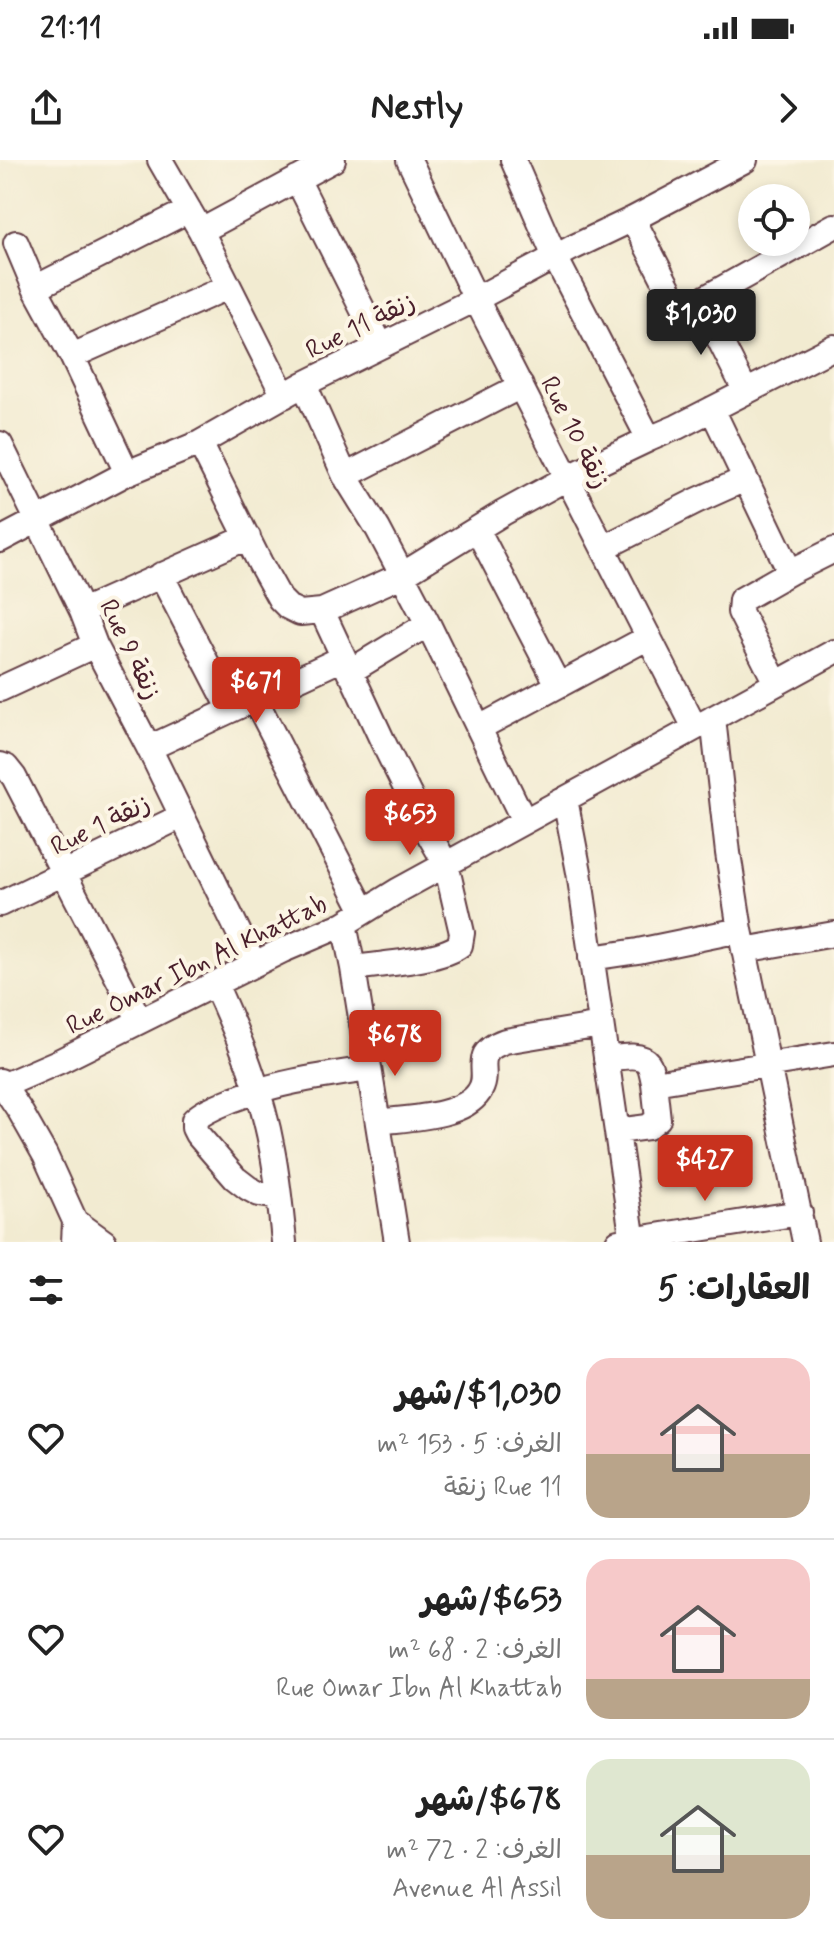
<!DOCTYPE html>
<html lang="ar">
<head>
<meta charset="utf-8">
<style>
  body { margin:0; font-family:Mynerve,"Playpen Sans Arabic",sans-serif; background:#f6f6f6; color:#222; direction:rtl; height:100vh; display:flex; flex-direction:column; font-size:30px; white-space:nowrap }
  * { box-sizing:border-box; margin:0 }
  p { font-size:26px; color:#767676 }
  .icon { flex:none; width:44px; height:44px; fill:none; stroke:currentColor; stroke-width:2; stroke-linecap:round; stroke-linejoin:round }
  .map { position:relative; height:1082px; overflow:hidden; direction:ltr }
  .drawer { display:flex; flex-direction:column; background:#fff; flex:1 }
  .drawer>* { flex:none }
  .buttons { position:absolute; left:738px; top:24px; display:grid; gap:16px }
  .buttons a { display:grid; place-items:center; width:72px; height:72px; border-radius:50%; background:#fff; box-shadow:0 4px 12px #0003; font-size:40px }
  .price { position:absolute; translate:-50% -68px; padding:0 18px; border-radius:8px; background:#c8321e; color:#fff; font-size:26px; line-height:52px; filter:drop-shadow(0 2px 4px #0008) }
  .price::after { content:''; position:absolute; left:50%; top:48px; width:24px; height:18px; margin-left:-12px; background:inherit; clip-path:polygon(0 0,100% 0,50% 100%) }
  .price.on { background:#222; color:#fff }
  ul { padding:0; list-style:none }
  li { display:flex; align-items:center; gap:24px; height:200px; padding:0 24px }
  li+li { border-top:2px solid #e0e0e0 }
  li span { display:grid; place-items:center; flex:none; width:224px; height:160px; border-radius:24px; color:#555 }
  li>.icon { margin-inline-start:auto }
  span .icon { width:96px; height:96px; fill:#fffc; stroke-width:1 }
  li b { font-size:34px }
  h2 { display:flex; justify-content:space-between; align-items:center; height:96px; padding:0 24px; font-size:34px }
  .status { display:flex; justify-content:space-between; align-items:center; height:56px; padding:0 40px; background:#fff; direction:ltr }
  .status svg { height:22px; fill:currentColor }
  header { display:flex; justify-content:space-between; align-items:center; height:104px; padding:0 24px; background:#fff; font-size:36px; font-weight:700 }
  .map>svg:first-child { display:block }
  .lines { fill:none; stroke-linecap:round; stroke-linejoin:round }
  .minor-casing { stroke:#633e44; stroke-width:28 }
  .minor { stroke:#fff; stroke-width:24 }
  .labels { text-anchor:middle; stroke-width:8; stroke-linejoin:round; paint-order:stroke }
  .street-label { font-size:26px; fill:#4a1f2b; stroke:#fcf5e5 }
</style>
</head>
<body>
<div class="status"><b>21:11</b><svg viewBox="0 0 49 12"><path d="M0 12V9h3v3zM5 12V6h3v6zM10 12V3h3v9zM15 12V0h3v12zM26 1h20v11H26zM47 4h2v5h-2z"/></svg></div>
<header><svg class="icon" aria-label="forward" viewBox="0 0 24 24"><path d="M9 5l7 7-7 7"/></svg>Nestly<svg class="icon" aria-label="share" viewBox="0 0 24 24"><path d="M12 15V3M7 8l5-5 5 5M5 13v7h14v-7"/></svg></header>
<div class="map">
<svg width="834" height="1082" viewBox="0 0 834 1082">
  <rect width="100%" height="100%" fill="#fcf5e5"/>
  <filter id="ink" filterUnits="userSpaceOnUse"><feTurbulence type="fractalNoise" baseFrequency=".0125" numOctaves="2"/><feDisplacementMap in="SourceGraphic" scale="16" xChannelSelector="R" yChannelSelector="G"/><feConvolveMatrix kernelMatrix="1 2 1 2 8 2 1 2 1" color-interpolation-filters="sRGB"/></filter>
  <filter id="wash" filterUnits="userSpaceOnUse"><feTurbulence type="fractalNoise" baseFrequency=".006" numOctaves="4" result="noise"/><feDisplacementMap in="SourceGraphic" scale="32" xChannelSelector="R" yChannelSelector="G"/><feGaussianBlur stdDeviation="1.8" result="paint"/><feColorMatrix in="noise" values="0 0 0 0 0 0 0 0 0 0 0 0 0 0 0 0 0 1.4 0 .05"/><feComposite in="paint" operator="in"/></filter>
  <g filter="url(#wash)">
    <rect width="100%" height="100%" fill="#f2ebd1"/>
  </g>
  <g filter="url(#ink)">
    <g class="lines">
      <defs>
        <path id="minor" d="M160 0 201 71 284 236
          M409 0 476 139 695 568
          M513 0 555 97 649 279
          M297 19 381 186
          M633 59 675 141 683 146 700 141 834 66
          M201 71 333 0
          M16 83 35 128 72 196 127 313
          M35 128 189 50
          M700 141 746 232
          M72 196 228 127
          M304 224 345 316 378 369 428 464 524 661
          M712 249 790 412
          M200 283 260 403 280 439 288 447 300 453 322 451 402 415 503 353 567 318 649 279 677 267 834 187
          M0 284 82 451 95 485 149 588 254 804
          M345 316 521 226
          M477 369 558 525
          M0 380 127 313 200 283 304 224 476 139 572 88 633 59 745 0
          M603 388 696 341 745 319
          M161 415 231 550
          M82 451 248 377
          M322 451 384 584 427 671 446 704 462 773 460 785C439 801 381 804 353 808
          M349 512 428 464
          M776 523 740 452 741 440 790 412 834 390
          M0 529 95 485
          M255 539 364 751
          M713 558 728 693 740 770 805 1082
          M479 568 649 477
          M149 588 343 498
          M0 605 6 607 14 617 140 861
          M565 639 579 712 633 1082
          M0 744 182 656
          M344 764 353 808 397 1082
          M744 790 834 774
          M591 798 638 791 740 770
          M215 824C239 877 262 932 272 989 278 1020 281 1051 284 1082
          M606 899C617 898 640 892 648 903 651 907 653 918 654 923L834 894
          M0 921 20 951 45 995 75 1061 74 1082
          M0 927 60 901 283 790 344 764 399 730 834 492
          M378 962C405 958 462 958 479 932 493 912 468 894 505 881L601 865
          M617 971 648 967 658 959 654 923
          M279 1037 259 1034 248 1028 235 1018 197 974 194 968V960C205 950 220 945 234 939 277 922 323 916 369 909
          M75 1061 104 1082
          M618 1082 800 1053"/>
      </defs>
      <use href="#minor" class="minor-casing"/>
      <use href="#minor" class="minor"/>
    </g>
  </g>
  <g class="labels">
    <g class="street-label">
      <text transform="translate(360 165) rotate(-26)" y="9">Rue 11 زنقة</text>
      <text transform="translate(576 272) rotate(63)" y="9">Rue 10 زنقة</text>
      <text transform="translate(131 489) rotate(64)" y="9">Rue 9 زنقة</text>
      <text transform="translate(100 664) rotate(-26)" y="9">Rue 1 زنقة</text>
      <text transform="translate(196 804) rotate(-26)" y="9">Rue Omar Ibn Al Khattab</text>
    </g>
  </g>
</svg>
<div class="buttons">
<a><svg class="icon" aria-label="locate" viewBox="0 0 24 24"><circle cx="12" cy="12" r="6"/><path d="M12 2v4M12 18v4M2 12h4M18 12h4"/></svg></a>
</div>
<b class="price on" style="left:701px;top:197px">$1,030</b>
<b class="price" style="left:256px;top:565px">$671</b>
<b class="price" style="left:410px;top:697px">$653</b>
<b class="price" style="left:395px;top:918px">$678</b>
<b class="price" style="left:705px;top:1043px">$427</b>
</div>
<section class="drawer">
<h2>العقارات: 5<svg class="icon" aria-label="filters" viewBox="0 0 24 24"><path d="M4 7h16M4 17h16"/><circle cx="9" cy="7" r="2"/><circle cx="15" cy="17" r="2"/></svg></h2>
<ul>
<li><span style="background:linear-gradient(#f6c9c9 60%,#b9a48a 0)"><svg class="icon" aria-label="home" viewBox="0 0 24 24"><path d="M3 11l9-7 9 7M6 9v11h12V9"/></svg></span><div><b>$1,030/شهر</b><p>الغرف: 5 · 153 m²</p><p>Rue 11 زنقة</p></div><svg class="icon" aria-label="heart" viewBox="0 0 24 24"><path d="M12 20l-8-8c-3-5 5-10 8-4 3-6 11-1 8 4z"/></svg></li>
<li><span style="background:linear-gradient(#f6c9c9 75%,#b9a48a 0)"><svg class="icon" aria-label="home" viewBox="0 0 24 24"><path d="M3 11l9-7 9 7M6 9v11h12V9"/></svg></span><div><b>$653/شهر</b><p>الغرف: 2 · 68 m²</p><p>Rue Omar Ibn Al Khattab</p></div><svg class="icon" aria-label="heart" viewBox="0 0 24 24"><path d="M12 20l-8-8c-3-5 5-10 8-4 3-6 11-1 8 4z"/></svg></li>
<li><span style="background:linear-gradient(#dfe7d0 60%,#b9a48a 0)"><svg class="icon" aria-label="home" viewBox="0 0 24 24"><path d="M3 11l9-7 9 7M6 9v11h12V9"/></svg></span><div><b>$678/شهر</b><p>الغرف: 2 · 72 m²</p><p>Avenue Al Assil</p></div><svg class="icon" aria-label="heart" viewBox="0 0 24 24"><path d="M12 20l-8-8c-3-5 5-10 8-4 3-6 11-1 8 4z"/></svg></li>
</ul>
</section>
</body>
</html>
